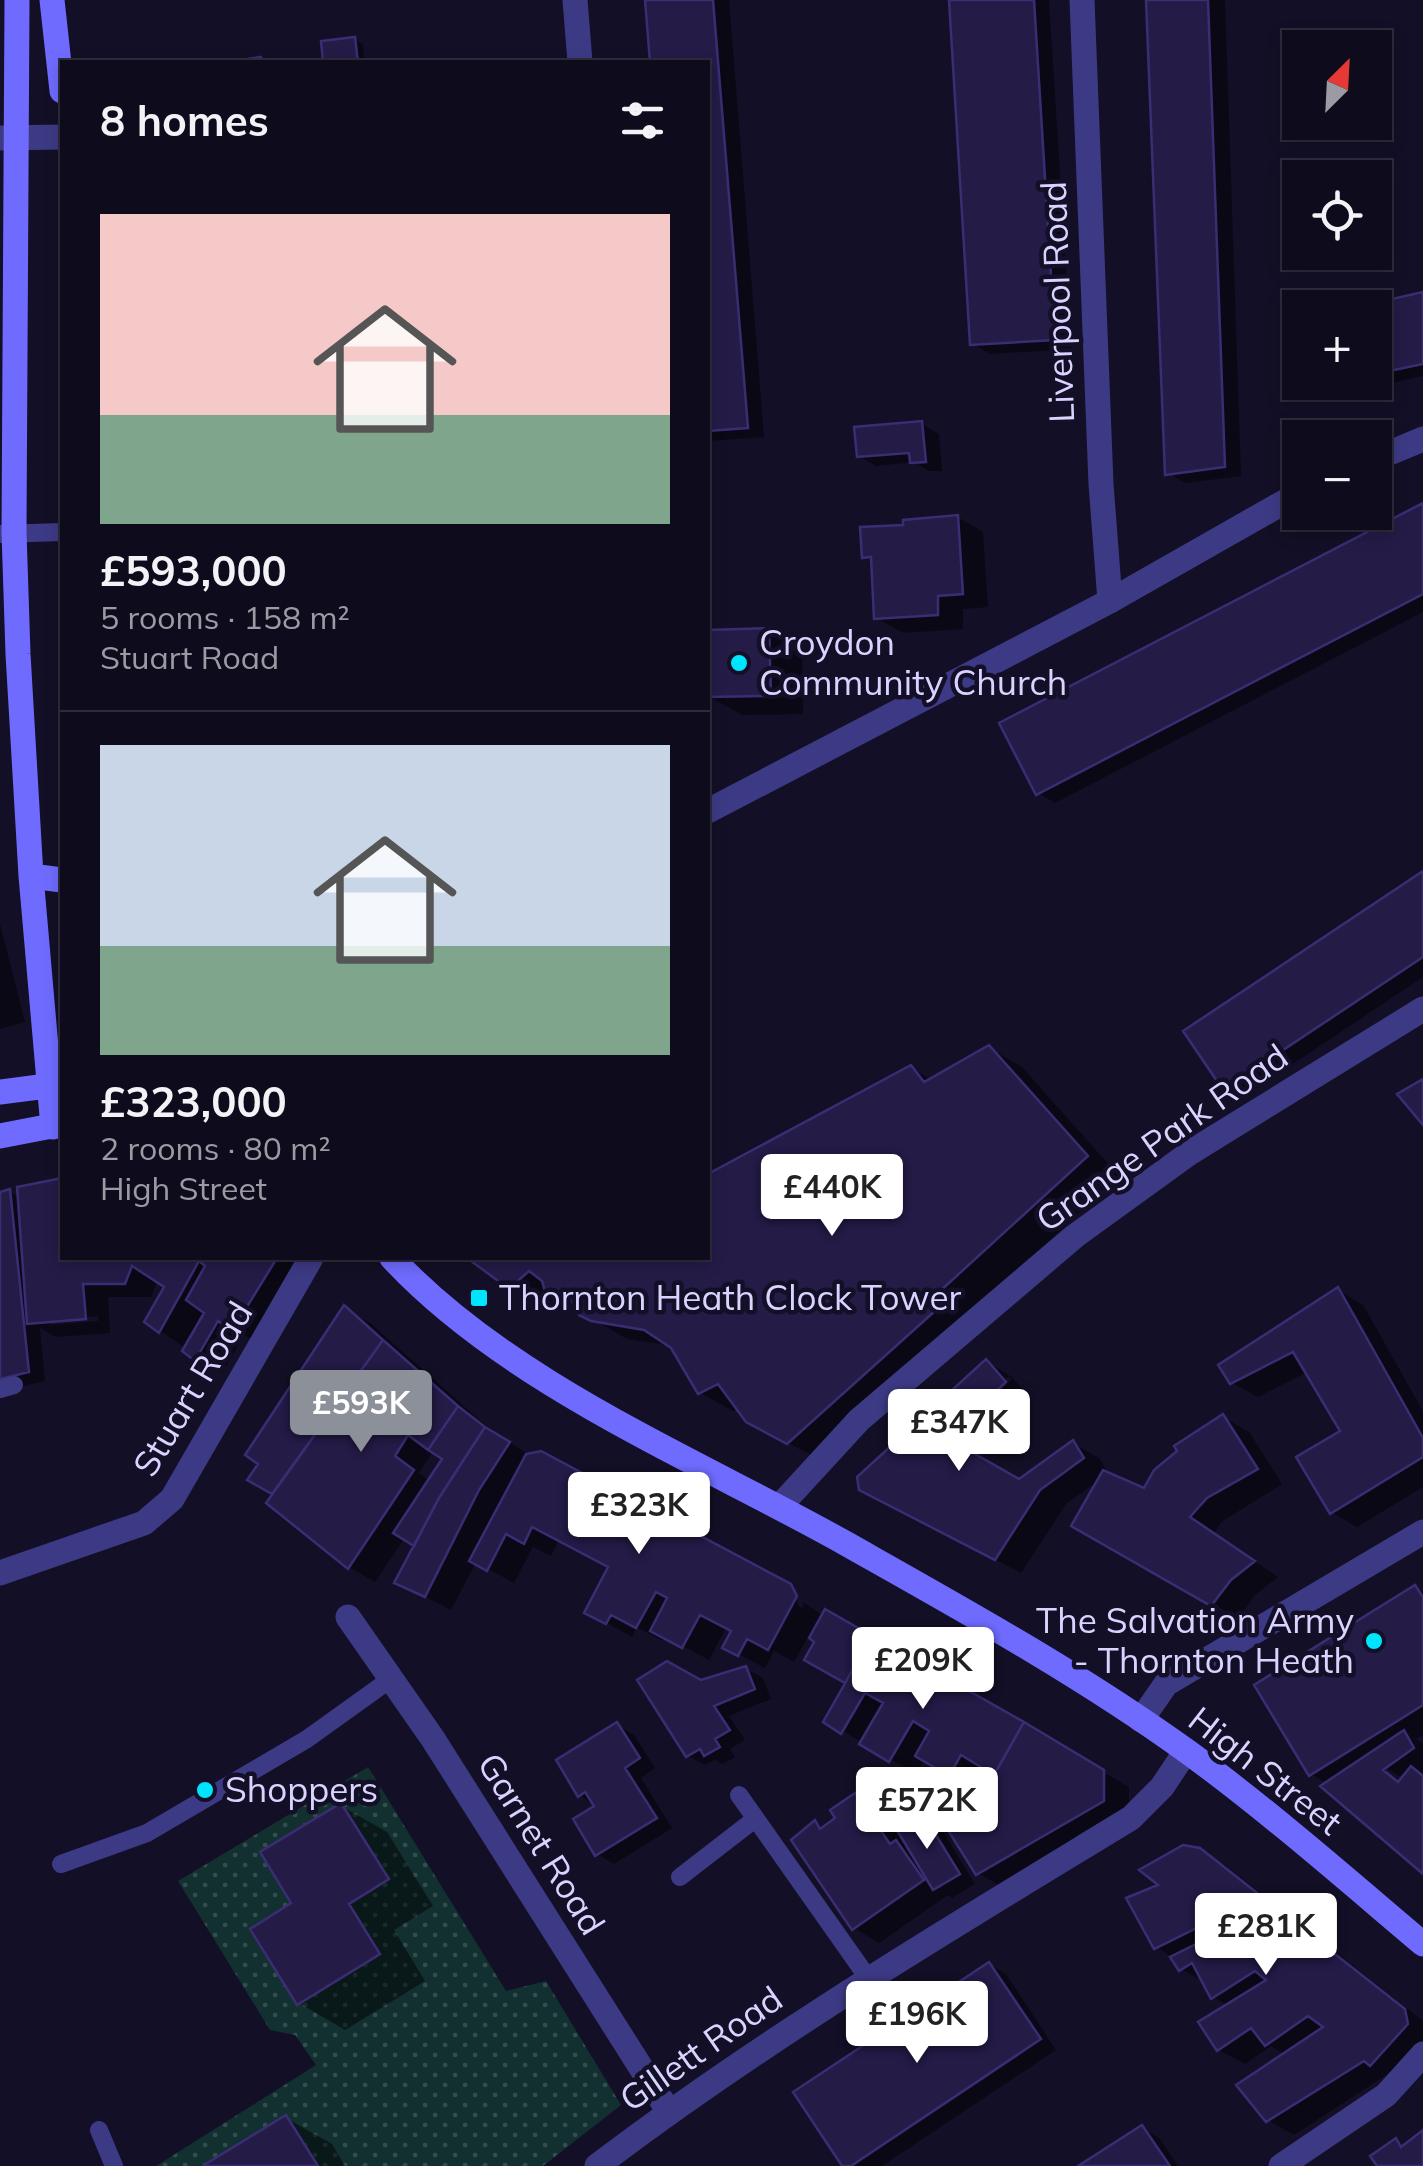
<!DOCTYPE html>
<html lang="en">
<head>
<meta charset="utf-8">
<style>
  body { margin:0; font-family:Mulish,sans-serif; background:#171425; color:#f1f3f6; height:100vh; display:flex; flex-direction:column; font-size:38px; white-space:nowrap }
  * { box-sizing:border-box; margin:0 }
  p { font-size:32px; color:#9b9ba3 }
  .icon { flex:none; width:55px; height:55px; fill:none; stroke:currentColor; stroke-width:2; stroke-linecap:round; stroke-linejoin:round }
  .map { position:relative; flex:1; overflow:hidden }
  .side { position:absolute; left:60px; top:60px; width:650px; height:1200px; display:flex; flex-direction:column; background:#0e0b1c; border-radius:0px; box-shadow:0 5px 15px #0003,0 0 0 2px #2e2b3b }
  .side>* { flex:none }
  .needle { width:65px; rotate:24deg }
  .fabs { position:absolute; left:1282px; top:30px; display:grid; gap:20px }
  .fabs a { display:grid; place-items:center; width:110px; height:110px; border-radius:0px; background:#0e0b1c; box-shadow:0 5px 15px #0003,0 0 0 2px #2e2b3b; font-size:50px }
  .price { position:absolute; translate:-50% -85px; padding:0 22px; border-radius:10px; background:#fff; color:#222; font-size:32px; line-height:65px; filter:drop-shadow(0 2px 5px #0008) }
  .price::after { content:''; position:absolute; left:50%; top:60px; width:30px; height:22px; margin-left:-15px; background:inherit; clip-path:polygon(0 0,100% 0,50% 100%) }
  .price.on { background:#8c9099; color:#fff }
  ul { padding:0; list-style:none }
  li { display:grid; align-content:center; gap:20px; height:530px; padding:0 40px }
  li+li { border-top:2px solid #2e2b3b }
  li span { display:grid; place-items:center; height:310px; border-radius:0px; color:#555 }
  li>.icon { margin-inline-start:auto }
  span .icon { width:180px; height:180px; fill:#fffc; stroke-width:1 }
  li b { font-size:42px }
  h2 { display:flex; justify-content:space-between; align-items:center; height:120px; padding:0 40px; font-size:42px }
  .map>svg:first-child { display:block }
  .green { fill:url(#green-dots); fill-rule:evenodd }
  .shadow { fill:#0007; fill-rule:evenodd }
  .building { fill:#241b47; stroke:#3b2d73; stroke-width:2.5 }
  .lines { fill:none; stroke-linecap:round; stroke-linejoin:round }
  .service { stroke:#3d3a85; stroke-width:18 }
  .minor { stroke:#3d3a85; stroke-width:25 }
  .secondary { stroke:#6f6bff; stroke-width:25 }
  .poi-dot { fill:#00e5ff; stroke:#130f26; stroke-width:4 }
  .labels { text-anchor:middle; stroke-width:9; stroke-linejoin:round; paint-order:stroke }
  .street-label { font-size:35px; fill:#d9d4ff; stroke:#130f26 }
  .poi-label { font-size:35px; fill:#d9d4ff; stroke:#130f26; text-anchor:start }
</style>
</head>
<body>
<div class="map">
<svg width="1423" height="2166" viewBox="0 0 1423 2166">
  <defs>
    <pattern id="green-dots" width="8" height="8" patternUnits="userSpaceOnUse" patternTransform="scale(2.5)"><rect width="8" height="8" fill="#12302f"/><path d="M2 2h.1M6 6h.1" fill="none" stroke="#344d4e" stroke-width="1.8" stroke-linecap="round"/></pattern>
  </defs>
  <rect width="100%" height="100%" fill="#130f26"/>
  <path class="green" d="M368 1767 506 1991 546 1981 621 2105 543 2166H318L285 2115 205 2166H156L316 2065 295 2035 270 2030 178 1881ZM341 1803 388 1879 349 1904 380 1954 297 2005 250 1929 291 1903 260 1852Z"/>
  <path class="shadow" d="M647 0H729L764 437 708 441V62H652Z
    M951 0H1049L1071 349 990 354 973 344Z
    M1149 0H1225L1241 476 1185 483 1168 473Z
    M355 40 363 44 364 62H326L324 44Z
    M1423 295V376L1333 396 1315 386V382H1375V308Z
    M922 424 939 434 942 471H929L914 462 876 466 859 456Z
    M1423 506V612L1055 803 1038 793Z
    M957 517 983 532 988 607 963 609V629L903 633 877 618 873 561 864 556 906 527Z
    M768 631 802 650 803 714 742 715 708 696V632Z
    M1423 874V977L1242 1098 1225 1088Z
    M0 924 25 1022 0 1029Z
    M989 1048 1022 1067 1119 1176 959 1324 822 1461 783 1440 739 1408 733 1411 699 1392 683 1360 668 1345 627 1339 555 1297 544 1306 471 1258H708V1177L911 1068 932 1080Z
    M62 1181V1258H287L304 1270 259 1343 244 1335 222 1373 160 1331 167 1286 158 1280 151 1297H108L110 1333 56 1337 40 1328 45 1381 0 1392V1195L10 1192 20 1198V1189ZM98 1316V1321L51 1325V1320Z
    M1338 1290 1363 1305 1423 1411V1487L1357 1527 1331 1512 1343 1432 1307 1372 1258 1397 1232 1383Z
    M344 1309 370 1323 484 1424 530 1456 795 1597 800 1608 804 1606 803 1602 824 1616 826 1612 1129 1787V1816L1004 1888 978 1873 984 1798 997 1774 987 1768 976 1788 925 1759 916 1774 826 1721 849 1682 808 1659 818 1642 809 1635 794 1662 774 1651 765 1668 725 1647 733 1632 726 1628 709 1660 665 1636 663 1641 637 1627 632 1637 587 1612 611 1567 559 1540 551 1556 533 1547 514 1583 476 1562 451 1610 397 1582 417 1545 405 1537 375 1582 349 1567 269 1502 275 1493 251 1479ZM434 1450 445 1459 430 1481 419 1473Z
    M987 1362 1012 1377 1030 1398 971 1454 1020 1482 1073 1443 1099 1458 1108 1473 1145 1491 1223 1417 1249 1432 1282 1484 1221 1522 1214 1534 1278 1577 1256 1594 1238 1618 1074 1525 1102 1478 1066 1504 1021 1573 884 1500ZM1009 1376 1012 1379 940 1449 937 1445Z
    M1415 1588 1423 1592V1735L1416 1739 1423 1744V1870L1328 1784 1311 1774ZM1380 1765 1403 1778V1784L1378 1770Z
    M746 1669 763 1678 771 1699 729 1716 745 1740 730 1749 735 1757 723 1764 715 1760 705 1765 688 1756 701 1683Z
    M617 1725 634 1735 655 1768 641 1778 672 1828 614 1864 597 1854V1807L580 1795Z
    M855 1796 881 1811 901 1839 904 1837 902 1820 914 1827 925 1820 942 1830 975 1884 952 1898 948 1895 879 1943 854 1928 815 1824 824 1829 838 1819Z
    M341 1806 387 1832 433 1906 394 1930 425 1981 345 2030 299 2003 295 1904Z
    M1199 1850 1226 1866 1423 2021V2051L1294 2135 1268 2120 1286 2055 1271 2046 1245 2064 1219 2050 1229 2006 1213 1997 1206 1983 1181 1969 1173 1957 1156 1947 1163 1886Z
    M989 1964 1006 1974 1056 2050 882 2166H845Z
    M286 2118 332 2144 345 2166H208Z
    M1142 2128 1159 2138 1178 2166H1083Z"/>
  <path class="building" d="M645 0H713L748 428 708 431V62H650Z
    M949 0H1034L1055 340 970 345Z
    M1146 0H1208L1225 467 1165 475Z
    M355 37 358 62H323L321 41Z
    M261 57 262 62H214L247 59Z
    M1423 292V364L1375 374V308H1352Z
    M922 421 926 462 910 463 909 453 857 457 854 427Z
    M1423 503V594L1036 795 999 723Z
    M958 515 963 594 938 596V615L874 619 871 557 862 558 860 527 903 525V520Z
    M769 628 771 696 708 697V630Z
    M1423 871V957L1223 1090 1183 1031Z
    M989 1045 1088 1156 927 1303 935 1311 787 1444 746 1422 718 1384 698 1394 671 1348 644 1330 591 1321 579 1315 567 1294 546 1295 542 1281 529 1271 509 1289 467 1258H708V1174L911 1065 924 1082Z
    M1423 1079V1125L1397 1094Z
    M62 1178V1258H277L232 1331 218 1321 195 1361 182 1351 204 1313 186 1300 205 1266 199 1261 159 1333 144 1322 164 1287 132 1266 125 1284H83L86 1319 27 1324 17 1187Z
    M10 1189 29 1372 0 1379V1192Z
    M1338 1287 1423 1438V1457L1330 1514 1296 1457 1340 1431 1293 1352 1230 1384 1218 1365Z
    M344 1305 383 1340 272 1494 247 1480 258 1464 245 1455Z
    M383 1340 458 1406 428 1450 408 1435 395 1456 414 1470 348 1569 266 1503Z
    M986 1359 1006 1382 947 1438 1019 1479 1073 1440 1084 1458 1040 1490 995 1560 859 1490 857 1477Z
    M458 1406 485 1427 439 1498 414 1546 393 1533 442 1459 428 1450Z
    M1223 1414 1258 1469 1207 1498 1190 1517 1255 1561 1231 1580 1211 1606 1071 1526 1103 1470 1144 1488 1154 1470 1177 1451 1174 1446Z
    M485 1427 510 1442 479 1490 425 1597 394 1583 439 1498Z
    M541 1451 791 1584 797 1596 768 1650 747 1639 738 1656 722 1648 731 1631 700 1615 682 1648 650 1631 667 1598 656 1592 636 1628 611 1615 606 1624 584 1613 608 1567 532 1527 524 1544 506 1534 487 1571 469 1561 526 1454Z
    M1415 1585 1423 1597V1705L1309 1776 1254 1685Z
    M825 1609 872 1636 845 1683 804 1660 814 1642 809 1638Z
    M872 1636 1024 1722 994 1775 961 1755 949 1776 915 1756 929 1731 913 1721 889 1762 859 1744 883 1703 865 1693 841 1734 823 1722Z
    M667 1661 701 1680 746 1666 755 1689 714 1706 730 1730 715 1739 720 1747 704 1756 700 1749 686 1757 637 1680Z
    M617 1722 640 1758 625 1768 657 1818 595 1856 573 1819 594 1806 585 1792 578 1797 556 1760Z
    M1024 1722 1104 1770V1801L976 1875 939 1816 978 1791 982 1796Z
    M1404 1730 1414 1748 1383 1770 1398 1782 1411 1766 1423 1776V1874L1320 1786Z
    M855 1793 890 1844 896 1840 924 1880 852 1930 791 1840 815 1820 820 1829 835 1818 830 1810Z
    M341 1803 389 1879 349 1904 380 1954 297 2005 250 1929 291 1903 260 1852Z
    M902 1817 909 1828 925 1817 960 1874 933 1890 892 1822Z
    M1183 1845 1200 1848 1405 2009 1408 2024 1370 2066 1364 2061 1266 2122 1236 2085 1323 2027 1308 2016 1265 2046 1251 2028 1217 2051 1198 2022 1266 1980 1255 1971 1211 1999 1192 1963 1179 1971 1170 1957 1214 1935 1203 1925 1154 1949 1126 1898 1158 1885 1139 1870Z
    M989 1962 1041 2039 851 2166H842L793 2092Z
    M286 2115 318 2166H205L204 2165Z
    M1142 2125 1170 2166H1078Z
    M1423 2130V2166H1377L1370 2156 1396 2138 1401 2147Z"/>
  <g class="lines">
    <path class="service" d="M0 534 62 532
      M0 1389 14 1385
      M739 1795 868 1978
      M61 1864 147 1833 307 1739 392 1678
      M680 1877 755 1819
      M99 2130 114 2166"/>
    <path class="minor" d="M575 0 580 62
      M1082 0 1101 484 1110 601
      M0 138 62 137
      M1375 459 1423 439
      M708 811 1110 601 1300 493
      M779 1507 859 1420 1075 1236 1191 1152 1423 1009
      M0 1573 144 1523 172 1499 311 1258
      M348 1617 433 1739 669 2112
      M1141 1720 1166 1684 1423 1532
      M597 2166C767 2037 949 1929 1131 1818L1162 1787 1186 1751
      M1281 2166 1386 2095 1423 2054"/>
    <path class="secondary" d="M17 0 14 532 18 654 31 876 53 1127
      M52 0 62 91
      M31 876 62 880
      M0 1092 62 1084
      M0 1136 62 1124
      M392 1258C508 1383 697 1460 845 1543 962 1609 1080 1674 1188 1752 1270 1812 1346 1879 1423 1944"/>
  </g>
  <g class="poi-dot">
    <circle cx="739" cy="663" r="10"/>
    <rect x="469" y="1288" width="20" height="20" rx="5"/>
    <circle cx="1374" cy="1641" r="10"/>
    <circle cx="205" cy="1790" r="10"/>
  </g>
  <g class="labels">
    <g class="street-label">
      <text transform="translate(1058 302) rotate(-92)" y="12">Liverpool Road</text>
      <text transform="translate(1162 1138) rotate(-35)" y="12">Grange Park Road</text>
      <text transform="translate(193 1389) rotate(-59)" y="12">Stuart Road</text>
      <text transform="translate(1265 1771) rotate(38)" y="12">High Street</text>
      <text transform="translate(541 1844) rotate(58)" y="12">Garnet Road</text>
      <text transform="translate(701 2049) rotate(-35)" y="12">Gillett Road</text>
    </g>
    <g class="poi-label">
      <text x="759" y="655">Croydon<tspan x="759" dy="40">Community Church</tspan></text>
      <text x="499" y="1310">Thornton Heath Clock Tower</text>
      <text x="1354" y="1633" text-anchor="end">The Salvation Army<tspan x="1354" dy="40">- Thornton Heath</tspan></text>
      <text x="225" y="1802">Shoppers</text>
    </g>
  </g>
</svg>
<div class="fabs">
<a><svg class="needle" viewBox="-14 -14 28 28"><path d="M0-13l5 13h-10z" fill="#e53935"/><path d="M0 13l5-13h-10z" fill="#9b9ba3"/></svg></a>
<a><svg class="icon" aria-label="locate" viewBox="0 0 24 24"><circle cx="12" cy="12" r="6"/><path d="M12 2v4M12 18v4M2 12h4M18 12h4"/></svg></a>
<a>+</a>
<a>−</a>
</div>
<b class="price" style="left:832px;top:1239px">£440K</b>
<b class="price on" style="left:361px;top:1455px">£593K</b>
<b class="price" style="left:959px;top:1474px">£347K</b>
<b class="price" style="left:639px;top:1557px">£323K</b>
<b class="price" style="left:923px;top:1712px">£209K</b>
<b class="price" style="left:927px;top:1852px">£572K</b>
<b class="price" style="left:1266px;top:1978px">£281K</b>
<b class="price" style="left:917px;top:2066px">£196K</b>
<section class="side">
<h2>8 homes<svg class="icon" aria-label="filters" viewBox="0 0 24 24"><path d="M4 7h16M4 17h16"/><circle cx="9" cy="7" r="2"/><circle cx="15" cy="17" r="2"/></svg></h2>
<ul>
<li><span style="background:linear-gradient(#f6c9c9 65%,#7fa58c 0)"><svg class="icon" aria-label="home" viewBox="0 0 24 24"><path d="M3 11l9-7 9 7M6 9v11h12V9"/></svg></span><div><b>£593,000</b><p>5 rooms · 158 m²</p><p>Stuart Road</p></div></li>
<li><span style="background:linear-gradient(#c9d6e8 65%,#7fa58c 0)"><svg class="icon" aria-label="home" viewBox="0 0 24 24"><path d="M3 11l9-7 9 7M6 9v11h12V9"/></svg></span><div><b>£323,000</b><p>2 rooms · 80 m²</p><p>High Street</p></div></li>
</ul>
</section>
</div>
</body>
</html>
